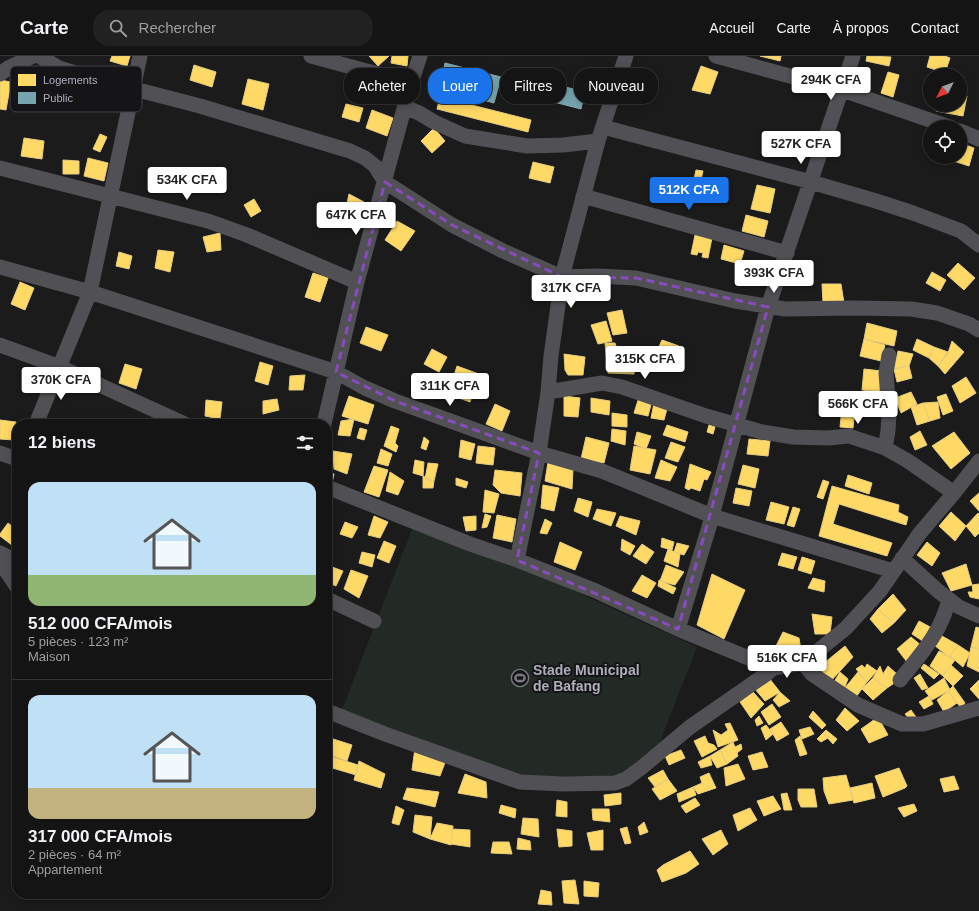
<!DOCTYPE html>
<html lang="fr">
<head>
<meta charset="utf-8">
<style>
  body { margin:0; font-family:Arial,sans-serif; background:#212122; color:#f1f3f6; height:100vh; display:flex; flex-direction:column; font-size:15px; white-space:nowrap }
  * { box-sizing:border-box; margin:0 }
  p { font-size:13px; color:#9d9ea0 }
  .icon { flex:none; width:22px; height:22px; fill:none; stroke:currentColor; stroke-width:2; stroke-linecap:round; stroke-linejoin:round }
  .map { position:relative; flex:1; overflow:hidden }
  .side { position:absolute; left:12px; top:363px; width:320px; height:480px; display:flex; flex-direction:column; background:#141414; border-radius:16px; box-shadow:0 2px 10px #0003,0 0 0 1px #333334 }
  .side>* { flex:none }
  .hud { position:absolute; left:344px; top:12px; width:380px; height:36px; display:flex; gap:8px }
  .needle { width:26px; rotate:228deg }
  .tools { position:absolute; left:923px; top:12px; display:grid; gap:8px }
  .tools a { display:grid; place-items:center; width:44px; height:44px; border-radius:50%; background:#141414; box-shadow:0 2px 10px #0003,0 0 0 1px #333334; font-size:20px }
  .price { position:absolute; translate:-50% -34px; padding:0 9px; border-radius:4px; background:#fff; color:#222; font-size:13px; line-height:26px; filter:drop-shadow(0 1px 2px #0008) }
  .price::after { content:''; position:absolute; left:50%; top:24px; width:12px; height:9px; margin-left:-6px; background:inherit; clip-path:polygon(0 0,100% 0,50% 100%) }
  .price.active { background:#1a73e8; color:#fff }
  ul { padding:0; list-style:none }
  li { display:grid; align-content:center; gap:8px; height:212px; padding:0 16px }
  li+li { border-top:1px solid #333334 }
  li span { display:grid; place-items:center; height:124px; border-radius:12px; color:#555 }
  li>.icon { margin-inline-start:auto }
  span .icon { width:72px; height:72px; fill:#fffc; stroke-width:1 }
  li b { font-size:17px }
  h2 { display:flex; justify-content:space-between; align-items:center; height:48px; padding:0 16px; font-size:17px }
  .pill { padding:0 14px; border-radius:16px; background:#141414; box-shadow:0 2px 10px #0003,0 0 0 1px #333334; font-size:14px; line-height:36px }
  .pill.active { background:#1a73e8; color:#fff }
  header { display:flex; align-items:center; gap:24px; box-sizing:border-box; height:56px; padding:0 20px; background:#141414; border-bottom:1px solid #333334 }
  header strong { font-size:19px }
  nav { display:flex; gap:22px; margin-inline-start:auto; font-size:14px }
  .search { width:280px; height:36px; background:#212122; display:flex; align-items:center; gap:10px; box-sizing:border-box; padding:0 14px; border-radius:16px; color:#9d9ea0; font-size:15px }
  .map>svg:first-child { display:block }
  .green { fill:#232a25 }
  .homes { fill:#ffd966; stroke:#e6cc80 }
  .public { fill:#76a5af; stroke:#86a7b3 }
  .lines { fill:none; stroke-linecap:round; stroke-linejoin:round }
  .minor { stroke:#515155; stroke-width:15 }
  .marked { fill:none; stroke:#884cbe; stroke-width:3; stroke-dasharray:8 5; stroke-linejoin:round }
  .labels { text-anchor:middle; stroke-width:4; stroke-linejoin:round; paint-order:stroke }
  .poi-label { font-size:14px; font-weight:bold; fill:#adadbb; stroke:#151517; text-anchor:start }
  .key { fill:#151517; stroke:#434348; stroke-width:1 }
  .key-label { font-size:11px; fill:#adadbb }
</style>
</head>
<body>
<header>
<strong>Carte</strong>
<div class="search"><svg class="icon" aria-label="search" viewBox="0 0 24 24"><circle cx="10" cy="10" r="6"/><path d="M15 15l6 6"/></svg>Rechercher</div>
<nav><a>Accueil</a><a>Carte</a><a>À propos</a><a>Contact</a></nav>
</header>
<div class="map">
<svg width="979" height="855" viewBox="0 0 979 855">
  <rect width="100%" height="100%" fill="#1b1b1b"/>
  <path class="green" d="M412 473 557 527 697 591 660 686 619 720H523L342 654Z"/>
  <path class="homes" d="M112 0H130L127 10 110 5Z
    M369 0H389L378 10Z
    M392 0H408L407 10 391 7Z
    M760 0H781L780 5Z
    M867 0 891 1 889 10 866 5Z
    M930 0H945L950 2 945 17 927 11Z
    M194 9 216 16 212 31 190 24Z
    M701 10 718 16 710 38 692 34Z
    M888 16 899 19 893 41 881 37Z
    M356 21 375 26 371 45 351 40Z
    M248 23 269 28 263 54 242 48Z
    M0 24 11 26 6 54 0 53Z
    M960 39 967 40 963 60 936 55 937 49H960Z
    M440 41 531 64 528 76 437 53Z
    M346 48 363 52 359 66 342 61Z
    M372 54 393 62 387 80 366 72Z
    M434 72 445 85 432 97 421 85Z
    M100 78 107 81 100 96 93 93Z
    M24 82 44 85 42 103 21 100Z
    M960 87 974 92 969 110 941 101H960Z
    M88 102 108 107 104 125 84 120Z
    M63 104 79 105V118H63Z
    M533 106 554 111 550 127 529 122Z
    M696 114 703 115 699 133 692 132Z
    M757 129 775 133 770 157 751 153Z
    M349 138 364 146 359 163 345 157Z
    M254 143 261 155 251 161 244 149Z
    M746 159 768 165 764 181 742 175Z
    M397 165 415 175 401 195 385 184Z
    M220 177 221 194 207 196 203 181Z
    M695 179 712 182 708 202 702 201 703 197 698 196 697 199 691 198Z
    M724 189 744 195 740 208 721 203Z
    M158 194 174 196 170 216 155 212Z
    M119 196 132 200 129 213 116 210Z
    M958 207 975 222 964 234 947 219Z
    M932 216 946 224 940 235 926 227Z
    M313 217 328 222 320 246 305 241Z
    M20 226 34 232 25 254 11 248Z
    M822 228H841L844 247H823Z
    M622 254 627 277 613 279 607 257Z
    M606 265 612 285 598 288 591 269Z
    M867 267 897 275 894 290 864 283Z
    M366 271 388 279 381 295 360 287Z
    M864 283 885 289 881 305 860 300Z
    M917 283 934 291 929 302 913 294Z
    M662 284 679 290 675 302 657 295Z
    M952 285 964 296 945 318 938 310 948 297Z
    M605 287H615L618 296 635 295 634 318 608 317Z
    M934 291 948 296 938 310 929 302Z
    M432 293 447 301 439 316 424 308Z
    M898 295 913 298 909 310 894 313Z
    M564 298 585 301 583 319H568L565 314Z
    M260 306 273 310 268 329 255 325Z
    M125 308 142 313 136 333 119 327Z
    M457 310 479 318 470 346 448 338Z
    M909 310 912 322 897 326 894 313Z
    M864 313 882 315 881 336 862 334Z
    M305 319 303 334H289L290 320Z
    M424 320 441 326 435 341 418 334Z
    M966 321 976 337 960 347 952 330Z
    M911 336 917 348 901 357 895 342Z
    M946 338 953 355 943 359 937 341Z
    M349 340 374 349 368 368 342 360Z
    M564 340 580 342 578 361 564 360Z
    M639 341 652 345 648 360 634 357Z
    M591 342 610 345 609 359 591 356Z
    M843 342 856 343 853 372 840 371Z
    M277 343 279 354 263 358V345Z
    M206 344 222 346 220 363 205 360Z
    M938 346 940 362 930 365 923 347Z
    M654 347 668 349 664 364 651 362Z
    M923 347 930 365 917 369 911 351Z
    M495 348 510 355 502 375 486 368Z
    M612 357 627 359V371L612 370Z
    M354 363 350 380 338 379 341 365Z
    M0 364 16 366 14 384 0 383Z
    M667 369 688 376 685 386 663 379Z
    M709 369 715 371 713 378 707 376Z
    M391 370 399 373 395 387 398 390 396 396 384 390Z
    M360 372 367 374 364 384 357 382Z
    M612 373 626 375 625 389 611 385Z
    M920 375 927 389 915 394 910 381Z
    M637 376 651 380 646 393 634 388Z
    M954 376 970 397 951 413 932 390Z
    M424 381 429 385 426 394 421 392Z
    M586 381 609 387 604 407 581 403Z
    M749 383 770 385 768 400 747 398Z
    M461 384 475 388 471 404 459 401Z
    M671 386 685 391 678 406 665 402Z
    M478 390 495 392 493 409 476 407Z
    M634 390 656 394 650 418 630 414Z
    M381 393 392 398 388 410 377 407Z
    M333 395 352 398 347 418 334 413Z
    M415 404 424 406 423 420 413 417Z
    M661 404 677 411 670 425 655 422Z
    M548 406 573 414 572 433 545 425Z
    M428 407 438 408 434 425 425 423Z
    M690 408 711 416 707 424 704 423 700 435 691 432 689 434 685 432Z
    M743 409 759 413 755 432 738 428Z
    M374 410 388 414 379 441 364 436Z
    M495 414 522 417 520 440 501 437 493 429Z
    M390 416 404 425 398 439 386 435Z
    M328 417 334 418 332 427 327 425Z
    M848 419 872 427 869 438 845 430Z
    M423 420 434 425 433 432H423Z
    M456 422 468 426 466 432 456 429Z
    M823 424 829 426 823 443 817 441Z
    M543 429 559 432 554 455 541 452Z
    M832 430 899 449 898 456 908 461 906 469 839 448 833 468 892 487 887 500 819 480Z
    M736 432 752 435 749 450 733 447Z
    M485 434 499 438 494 457 483 456Z
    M979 437V455L970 445Z
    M578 442 592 446 588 461 574 455Z
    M771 446 789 451 784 468 766 464Z
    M793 451 800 453 794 471 787 469Z
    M597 453 616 457 611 470 593 463Z
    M951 456 966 470 955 485 939 470Z
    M978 457 979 459V477L975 481 966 470Z
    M485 458 491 460 487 471 482 472Z
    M497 459 516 463 512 486 493 482Z
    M374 460 388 466 380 482 368 479Z
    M476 460V474L466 475 463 461Z
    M620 460 640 465 636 479 616 470Z
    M545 463 552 467 547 478 540 477Z
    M327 466 331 468 327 483Z
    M345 466 358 471 352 482 340 478Z
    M8 467 17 474V493L0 480V478Z
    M662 482 674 486 672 494 661 491Z
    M622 483 635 490 630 499 621 494Z
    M384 485 396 490 389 507 377 502Z
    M560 486 582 496 575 514 554 506Z
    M927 486 940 497 932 510 917 499Z
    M677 487 689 490 684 499 674 496Z
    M642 488 654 496 646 508 633 500Z
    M668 493 680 498 678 511 664 505Z
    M362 496 375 499 372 511 359 507Z
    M782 497 797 501 793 513 778 509Z
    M802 501 815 505 811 518 798 514Z
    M966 508 972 529 951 535 942 517Z
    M327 509 332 511 327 526Z
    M666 509 684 516 675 529 660 525Z
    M332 511 343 515 336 530 327 526Z
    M351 514 368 520 359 542 344 533Z
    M712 518 745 534 724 583 697 569Z
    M642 519 656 527 647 542 632 535Z
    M813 522 825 525 824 536 808 532Z
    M659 524 676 532 673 538 658 530Z
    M979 528V543L970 541 968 536H973L972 529Z
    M893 538 906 554 894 567 878 553Z
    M878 553 894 567 882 577 870 563Z
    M812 558 832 561 830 578H815Z
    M919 565 932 572 924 586 912 578Z
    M976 571 979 572V593L971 591Z
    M783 576 799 582 801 594 788 601 775 592Z
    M942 580 958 589 949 601 934 589Z
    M911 581 922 590 907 606 897 593Z
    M958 589 970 597 963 611 951 601H949Z
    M845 590 853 601 829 627 818 612Z
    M971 591 979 593V616L967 610Z
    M939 595 955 604 943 620 930 610Z
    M867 608 877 615 867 626 856 613 862 609 865 612Z
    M924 608 939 618 934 623 921 612Z
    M951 609 963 620 953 630 943 620Z
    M880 610 883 618 888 610 898 619 893 628 887 632 873 622Z
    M840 616 848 623 844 633 834 626Z
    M858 616 867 626 856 641 844 633Z
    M920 618 928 632 922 634 914 622Z
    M769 622 780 636 765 645 755 633Z
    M873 622 887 632 873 644 862 633Z
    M944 622 950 634 932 644 925 635Z
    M979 624V643L970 633Z
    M953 630 965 647 961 652 948 635Z
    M948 635 957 647 944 656 937 644Z
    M753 636 764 648 751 662 740 646Z
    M780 636 790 645 779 651 773 644Z
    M929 640 933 648 924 653 919 646Z
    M772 648 781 661 769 669 761 656Z
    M845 652 859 665 847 675 836 664Z
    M911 654 916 661 910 664 905 658Z
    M813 655 826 669 822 673 809 661Z
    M759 660 763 667 757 670 755 664Z
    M878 661 888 679 869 687 861 673Z
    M781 666 789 678 777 685 770 673Z
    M730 667 738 684 718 691 713 674 721 679 728 674 725 668Z
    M766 669 773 678 766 684 761 672Z
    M810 671 814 678 802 683 799 674Z
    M826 674 837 683 833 688 823 677Z
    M823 677 828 682 821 686 817 683Z
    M705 680 708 687 714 689 717 693 702 701 694 685Z
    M800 680 807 698 800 700 795 684Z
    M327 681 352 689 347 705 327 698Z
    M733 686 735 691 741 688 742 693 737 697 738 700 727 708 720 694Z
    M415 692 446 704 440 720 412 714Z
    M681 694 685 702 669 709 665 700Z
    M720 694 727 708 717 712 710 700Z
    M762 696 768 711 753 714 748 700Z
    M710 700 712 709 701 712 698 706Z
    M333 701 358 709 356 719 329 711Z
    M359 705 385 718 381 732 354 724Z
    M738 708 745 723 726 730 724 712Z
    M899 712 907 730 905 732 883 741 875 720Z
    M663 714 668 723 655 731 648 722Z
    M709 717 716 732 698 738 693 731 702 727 700 721Z
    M465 718 486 726 487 742 458 737Z
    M846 719 853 744 829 748 824 735 823 722Z
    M954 720 959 733 944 736 940 723Z
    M668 723 677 735 660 744 652 733Z
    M872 727 875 742 854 747 850 732Z
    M693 731 696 739 679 746 677 738Z
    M407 732 439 736 435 751 403 743Z
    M798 733H814L817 751H801L798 744Z
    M621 737V748L605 750 604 739Z
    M787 737 792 754H784L781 738Z
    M773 740 781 753 764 760 757 745Z
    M695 742 700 749 686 757 681 750Z
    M557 744 567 746V761L556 760Z
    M914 748 917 755 904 761 898 752Z
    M501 749 516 753 515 762 499 757Z
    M396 750 404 754 399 769 392 767Z
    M750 752 757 764 738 775 733 759Z
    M592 753H609L610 766 593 764Z
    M415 759 432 761 430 783 413 776Z
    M523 762 538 763 539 781 521 778Z
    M644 766 648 776 640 779 638 771Z
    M437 767 453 770 451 789 430 783Z
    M627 771 631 787 625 788 620 773Z
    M452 773 470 774V791L451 788Z
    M557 773 572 775V790L559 791Z
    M603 774V794H591L587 777Z
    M721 774 728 788 713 799 702 783Z
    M518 782 530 785 531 794 517 793Z
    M493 786H509L512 798 491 797Z
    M690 795 699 808 686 817 662 826 657 814 663 809Z
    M575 824 579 848 564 847 562 825Z
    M584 825 599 827 598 841 584 840Z
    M541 834 551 836 552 849 538 848Z"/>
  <path class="public" d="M445 7 501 21 494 47 439 33Z
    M550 27 585 36 581 53 546 44Z"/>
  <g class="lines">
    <path class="minor" d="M39 0 59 12 88 21 200 50 350 95 365 102 375 110 385 126 452 169 503 195 562 221 598 220 636 222 735 245 785 253 855 252 911 253 937 257 969 268 979 274
      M311 0 411 27
      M716 0 842 34 950 71
      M0 18 8 12 33 0
      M405 51 419 57 434 66 465 80 527 90 563 89 598 85
      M603 71 811 126 876 145 913 157 961 175 979 189
      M960 75 979 83
      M0 112 208 165 247 179 357 226
      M583 140 787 197
      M0 211 90 236 336 316 365 332 395 345 539 397 602 415 712 460 893 515
      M0 289 60 311 185 368
      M548 336 602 327 622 331 706 360 762 376 793 381 828 382 849 380 885 392 908 405 954 437
      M36 368 90 236 140 0
      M324 368 357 226 411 27 420 0
      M885 392 888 375 889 357 886 317 889 299
      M0 397 17 403
      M327 431 470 488 517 504 596 535 678 573 773 612 803 607 846 572 880 535 920 477 954 437 979 405
      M0 497 17 506
      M902 502 938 535 959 551 979 560
      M517 504 539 397 548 336 551 300 562 221 598 85 626 0
      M0 506 17 531
      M327 543 374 565
      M678 573 709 471 768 251 853 0
      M803 607 812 618 858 649 902 668H923L979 652
      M900 624C921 598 941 577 949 543
      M327 655 385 678 520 726 564 728 615 727 626 723 641 712 690 671 765 619 773 612"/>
  </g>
  <path class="marked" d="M385 126 452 169 562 221 636 222 768 251 678 573 517 504 539 397 395 345 336 316Z"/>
  <defs>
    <symbol id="stadium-ring" viewBox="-11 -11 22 22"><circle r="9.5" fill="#151517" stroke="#7a7a83" stroke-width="1.5"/><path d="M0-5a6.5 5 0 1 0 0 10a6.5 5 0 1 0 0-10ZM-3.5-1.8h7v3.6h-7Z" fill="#7a7a83"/></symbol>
  </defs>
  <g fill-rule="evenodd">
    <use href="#stadium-ring" x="510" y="612" width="20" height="20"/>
  </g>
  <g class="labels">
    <g class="poi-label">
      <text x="533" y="619">Stade Municipal<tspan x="533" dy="16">de Bafang</tspan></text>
    </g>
  </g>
  <rect x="10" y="10" width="132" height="46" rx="6" class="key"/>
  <rect x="18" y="18" width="18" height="12" fill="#ffd966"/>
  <rect x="18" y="36" width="18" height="12" fill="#76a5af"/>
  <g class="key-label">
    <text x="43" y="28">Logements</text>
    <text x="43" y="46">Public</text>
  </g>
</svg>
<div class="tools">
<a><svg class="needle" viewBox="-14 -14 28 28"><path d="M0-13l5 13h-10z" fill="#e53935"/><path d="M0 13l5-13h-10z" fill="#9d9ea0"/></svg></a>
<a><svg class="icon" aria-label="locate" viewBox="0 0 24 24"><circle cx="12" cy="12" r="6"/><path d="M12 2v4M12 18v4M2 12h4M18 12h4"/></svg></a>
</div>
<b class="price" style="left:831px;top:45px">294K CFA</b>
<b class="price" style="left:801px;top:109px">527K CFA</b>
<b class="price" style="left:187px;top:145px">534K CFA</b>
<b class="price active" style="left:689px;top:155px">512K CFA</b>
<b class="price" style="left:356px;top:180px">647K CFA</b>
<b class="price" style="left:774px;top:238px">393K CFA</b>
<b class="price" style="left:571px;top:253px">317K CFA</b>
<b class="price" style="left:645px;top:324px">315K CFA</b>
<b class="price" style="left:61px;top:345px">370K CFA</b>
<b class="price" style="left:450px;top:351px">311K CFA</b>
<b class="price" style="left:858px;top:369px">566K CFA</b>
<b class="price" style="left:787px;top:623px">516K CFA</b>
<div class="hud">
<a class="pill">Acheter</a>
<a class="pill active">Louer</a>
<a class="pill">Filtres</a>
<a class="pill">Nouveau</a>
</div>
<section class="side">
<h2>12 biens<svg class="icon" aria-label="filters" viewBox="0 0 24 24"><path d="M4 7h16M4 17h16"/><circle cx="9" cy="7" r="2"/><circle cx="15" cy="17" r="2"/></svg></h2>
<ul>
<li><span style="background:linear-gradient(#bfe0f5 75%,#8fb573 0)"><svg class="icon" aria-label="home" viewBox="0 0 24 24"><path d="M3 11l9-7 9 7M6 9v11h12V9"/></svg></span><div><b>512 000 CFA/mois</b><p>5 pièces · 123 m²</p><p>Maison</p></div></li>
<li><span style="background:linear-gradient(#bfe0f5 75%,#c2b280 0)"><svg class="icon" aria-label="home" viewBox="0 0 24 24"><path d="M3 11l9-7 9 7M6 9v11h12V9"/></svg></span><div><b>317 000 CFA/mois</b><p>2 pièces · 64 m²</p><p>Appartement</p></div></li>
</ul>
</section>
</div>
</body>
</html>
